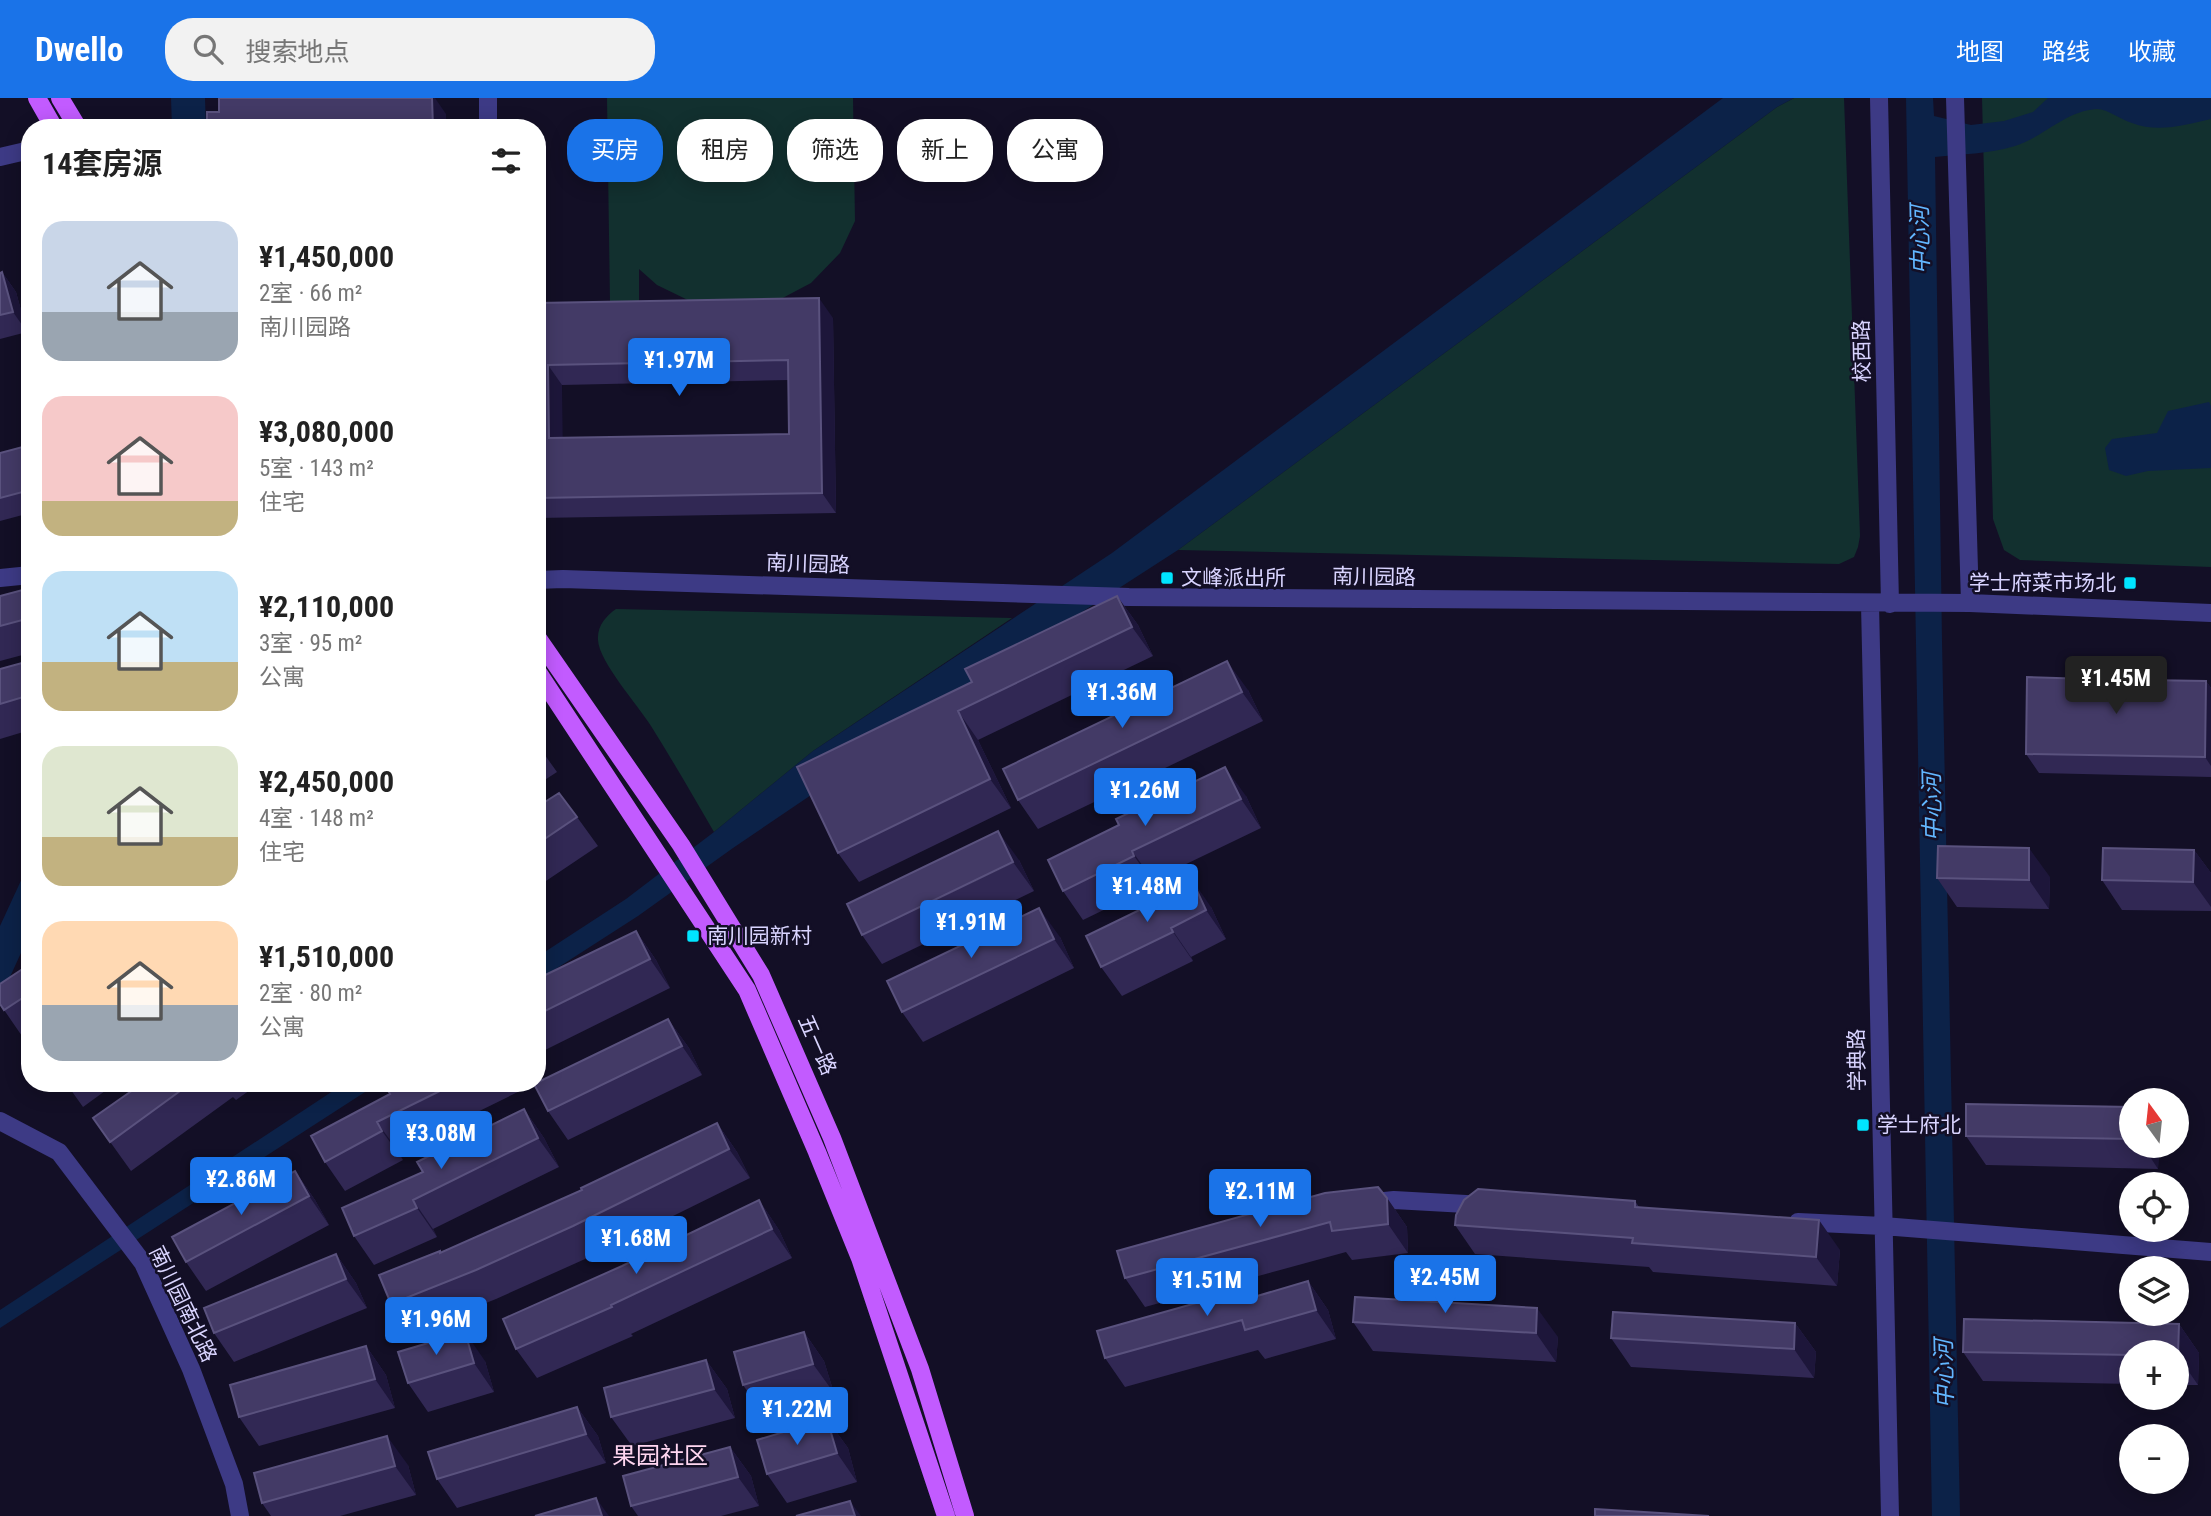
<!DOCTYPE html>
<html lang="zh">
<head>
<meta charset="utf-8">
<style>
  body { margin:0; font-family:"Roboto Condensed","Noto Sans SC",sans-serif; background:#f2f2f2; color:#222; height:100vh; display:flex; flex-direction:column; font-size:26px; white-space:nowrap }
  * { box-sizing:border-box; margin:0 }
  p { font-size:23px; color:#767676 }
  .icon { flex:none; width:38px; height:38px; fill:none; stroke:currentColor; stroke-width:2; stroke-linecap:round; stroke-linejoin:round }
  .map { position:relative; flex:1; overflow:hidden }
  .drawer { position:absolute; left:21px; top:21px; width:525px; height:973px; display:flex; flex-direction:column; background:#fff; border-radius:28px; box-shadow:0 4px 18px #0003 }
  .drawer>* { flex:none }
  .banner { position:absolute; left:567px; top:21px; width:665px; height:63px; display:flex; gap:14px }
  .needle { width:46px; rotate:345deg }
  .buttons { position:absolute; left:2119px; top:990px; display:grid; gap:14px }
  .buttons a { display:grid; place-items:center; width:70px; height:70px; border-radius:50%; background:#fff; box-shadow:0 4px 18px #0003; font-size:35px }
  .price { position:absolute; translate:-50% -60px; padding:0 16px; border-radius:7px; background:#1a73e8; color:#fff; font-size:23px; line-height:46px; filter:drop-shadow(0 2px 4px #0008) }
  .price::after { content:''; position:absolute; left:50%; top:42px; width:21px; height:16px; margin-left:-10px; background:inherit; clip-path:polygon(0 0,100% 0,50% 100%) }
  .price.current { background:#222; color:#fff }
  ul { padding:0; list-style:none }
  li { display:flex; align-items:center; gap:21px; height:175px; padding:0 21px }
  li span { display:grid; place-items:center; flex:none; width:196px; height:140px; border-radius:21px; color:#555 }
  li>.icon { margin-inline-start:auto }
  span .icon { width:84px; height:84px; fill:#fffc; stroke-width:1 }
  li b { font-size:30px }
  h2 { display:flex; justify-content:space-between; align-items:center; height:84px; padding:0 21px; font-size:30px }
  .pill { padding:0 24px; border-radius:28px; background:#fff; box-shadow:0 4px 18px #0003; font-size:24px; line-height:63px }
  .pill.current { background:#1a73e8; color:#fff }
  header { display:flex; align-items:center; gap:42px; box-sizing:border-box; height:98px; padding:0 35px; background:#1a73e8; color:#fff }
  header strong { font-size:33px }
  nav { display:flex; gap:38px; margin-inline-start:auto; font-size:24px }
  .search { width:490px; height:63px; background:#f2f2f2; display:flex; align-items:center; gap:18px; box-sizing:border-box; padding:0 24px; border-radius:28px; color:#767676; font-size:26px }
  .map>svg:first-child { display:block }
  .green { fill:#12302f }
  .water { fill:#0c2248 }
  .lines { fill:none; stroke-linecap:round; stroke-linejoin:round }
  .minor { stroke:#3d3a85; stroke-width:18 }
  .major { stroke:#c25bff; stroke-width:18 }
  .wall { fill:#312854; fill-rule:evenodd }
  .shaded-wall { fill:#1d163a }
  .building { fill:#433a66; stroke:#5a527e; stroke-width:2; fill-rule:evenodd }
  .poi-dot { fill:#00e5ff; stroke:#130f26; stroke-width:2.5 }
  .labels { text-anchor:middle; stroke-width:5; stroke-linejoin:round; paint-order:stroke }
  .street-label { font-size:21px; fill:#d9d4ff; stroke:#130f26 }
  .poi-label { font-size:21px; fill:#d9d4ff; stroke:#130f26; text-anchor:start }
  .water-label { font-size:23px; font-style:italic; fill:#62b6ff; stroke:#130f26 }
  .quarter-label { font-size:24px; fill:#ffd6f0; stroke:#130f26 }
</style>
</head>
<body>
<header>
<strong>Dwello</strong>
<div class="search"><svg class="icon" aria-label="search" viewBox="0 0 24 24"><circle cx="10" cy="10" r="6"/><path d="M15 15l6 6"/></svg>搜索地点</div>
<nav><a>地图</a><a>路线</a><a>收藏</a></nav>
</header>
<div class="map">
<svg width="2211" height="1418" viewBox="0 0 2211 1418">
  <rect width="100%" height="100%" fill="#130f26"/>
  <path class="green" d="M607 0H853L855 123 840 155 811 185 775 204 694 205 657 187 639 171V204L610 205Z
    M1794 0H1844L1860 438 1858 449 1854 459 1839 466 1178 452 1777 9Z
    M1982 0H2211V469L2020 462 2004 452 1993 421Z
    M616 511 1012 520 813 653 714 734C693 698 673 663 651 628 638 607 599 564 598 542 597 528 606 518 616 511Z"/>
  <path class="water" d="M171 0H205L206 30H172Z
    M1723 0H1794L1777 9 1178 452 1068 523 733 750 638 818 537 883V859L626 801 714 734 813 653 1112 455Z
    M1906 0H1933L1934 18 1971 27 2004 23 2033 14 2048 0H2211V21C2185 27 2158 35 2132 25 2121 22 2108 11 2097 11 2065 13 2044 39 2015 48 1988 56 1962 56 1935 59L1942 543 1960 1418H1932Z
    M2209 304 2211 308V370L2148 373 2126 378 2109 372 2105 350 2112 341 2157 335 2168 313Z
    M30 763V835L0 901V828Z
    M345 985H379L0 1230V1212Z"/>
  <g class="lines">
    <path class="minor" d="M1879 0 1890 506
      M1955 0 1970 505
      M488 30V0
      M0 59 30 52
      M0 480 30 477
      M537 482 563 481 1129 499 1970 505 2211 515
      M1870 506 1890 1418
      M0 1023 59 1054 143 1165 191 1271 234 1386 240 1418
      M1365 1105 1394 1102 1484 1107
      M1798 1124 1883 1128 2211 1154"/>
    <path class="major" d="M37 0 54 30
      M60 0 78 30
      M537 539 681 747 761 877 832 1040 920 1271 965 1418
      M537 573 747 892 817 1054 860 1160 946 1418"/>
  </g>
  <path class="wall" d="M2 174 16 194 27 234 0 241V175Z
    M537 205 833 220 836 415 537 420ZM789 282V336L562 340V287Z
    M30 347V415L0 423V355Z
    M30 490V555L0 563V498Z
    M1117 498 1138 527 1153 558 978 642 1011 710 859 784 838 755 972 584Z
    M22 565 30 576V632L0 641V571Z
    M2145 573 2151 582 2206 583 2211 590V679L2039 675 2026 656 2089 581Z
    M1248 592 1263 623 1038 731 1018 702 1003 671Z
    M537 646 557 674 537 687Z
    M1246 698 1261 730 1153 782 1155 787 1083 822 1063 793 1048 762Z
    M537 709 577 719 598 748 537 789Z
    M2194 752 2211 775V813L2122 812 2102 782Z
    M1019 762 1034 793 882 866 862 837Z
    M2050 779 2049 811 1957 809 1937 780Z
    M1158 803 1211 809 1226 841 1191 859 1193 863 1122 898 1101 869Z
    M636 833 656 862 670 890 537 956V881Z
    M1060 839 1074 870 923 944 902 914 887 883Z
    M30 866V938L24 941 0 906Z
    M668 921 689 950 702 977 568 1042 548 1013Z
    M66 985H116L83 1009Z
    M143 985H260L236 1002 233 999 131 1073 93 1020Z
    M384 985H521L524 991 398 1053 403 1062 345 1093 325 1064 390 996Z
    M2132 1009V1048H2159L2158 1071 1986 1067 1966 1038Z
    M524 1011 544 1040 559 1069 433 1131 437 1139 374 1167 354 1138 423 1074Z
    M717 1025 737 1054 750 1080 594 1157 496 1201 411 1235 391 1206 441 1155 582 1092Z
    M295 1073 315 1102 329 1127 206 1193 186 1164Z
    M1387 1100 1407 1129 1408 1155 1352 1162 1346 1154 1145 1209 1125 1180Z
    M759 1102 779 1132 792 1160 631 1236 633 1238 537 1280 516 1251 622 1168Z
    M1635 1103 1639 1109 1840 1152 1837 1188 1653 1174 1649 1169 1475 1156 1455 1127Z
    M336 1156 356 1185 367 1210 234 1264 214 1235Z
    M1308 1183 1328 1212 1336 1241 1265 1261 1258 1252 1125 1289 1105 1260 1241 1203Z
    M1355 1199 1558 1239 1556 1264 1373 1253 1353 1224Z
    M1795 1225 1816 1254 1814 1280 1631 1269 1611 1240Z
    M2179 1226 2199 1255 2198 1287H2177V1255H2132V1286L1983 1283 1963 1254Z
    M804 1234 824 1263 834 1295 763 1316 743 1287Z
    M366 1248 386 1277 395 1310 259 1348 239 1319Z
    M398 1254 485 1263 494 1294 428 1314 408 1285Z
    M706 1262 727 1291 735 1320 632 1348 611 1319Z
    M577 1309 598 1338 606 1365 457 1410 437 1381Z
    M827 1321 848 1350 857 1384 787 1405 767 1376Z
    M730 1349 751 1378 759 1408 721 1418H638L631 1408Z
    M408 1367 416 1397 340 1418H271L262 1405 254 1375Z"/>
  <path class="shaded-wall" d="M432 0H435L446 16V30H433Z
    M2 174 16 194 27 234 13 214Z
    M819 200 833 220 836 415 822 395Z
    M548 267 562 287 563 360 549 340Z
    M1117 498 1138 527 1153 558 1132 529Z
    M1227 563 1248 592 1263 623 1242 594Z
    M22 565 30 576V592Z
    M2145 573 2159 593 2145 582Z
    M2206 583 2211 590V668L2205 659Z
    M958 613 978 642 1011 710 990 681Z
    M1225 669 1246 698 1261 730 1241 701Z
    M998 733 1019 762 1034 793 1013 764Z
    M2029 750 2050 779 2049 811 2029 782Z
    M2194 752 2211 775V809L2193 784Z
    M1132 753 1153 782 1155 787 1134 758Z
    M1191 780 1211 809 1226 841 1206 812Z
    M1039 810 1060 839 1074 870 1054 841Z
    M1171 830 1191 859 1193 863 1173 834Z
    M636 833 656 862 670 890 650 861Z
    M668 921 689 950 702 977 682 948Z
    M524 1011 544 1040 559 1069 538 1040Z
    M377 1024 398 1053 403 1062 382 1033Z
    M717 1025 737 1054 750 1080 729 1051Z
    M2143 1048H2159L2158 1071Z
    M295 1073 315 1102 329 1127 309 1098Z
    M1387 1100 1407 1129 1408 1155 1388 1126Z
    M413 1102 433 1131 437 1139 417 1110Z
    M759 1102 779 1132 792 1160 772 1131Z
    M1819 1122 1840 1152 1837 1188 1816 1159Z
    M336 1156 356 1185 367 1210 346 1181Z
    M1308 1183 1328 1212 1336 1241 1316 1212Z
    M1537 1210 1558 1239 1556 1264 1536 1235Z
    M1795 1225 1816 1254 1814 1280 1794 1251Z
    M2179 1226 2199 1255 2198 1287 2178 1258Z
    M465 1234 485 1263 494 1294 474 1265Z
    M804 1234 824 1263 834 1295 813 1266Z
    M366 1248 386 1277 395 1310 375 1281Z
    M706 1262 727 1291 735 1320 714 1291Z
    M577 1309 598 1338 606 1365 586 1336Z
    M827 1321 848 1350 857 1384 837 1355Z
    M387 1338 408 1367 416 1397 395 1368Z
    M730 1349 751 1378 759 1408 738 1379Z
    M596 1400 609 1418H602Z
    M850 1403 861 1418H855Z"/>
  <path class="building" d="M219 0H432L433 30H207V14H219Z
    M2 174 13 214 0 217V175Z
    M819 200 822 395 537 400V205ZM788 262 789 336 549 340 548 267Z
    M30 347V392L0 400V355Z
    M30 490V520L0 528V498Z
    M1117 498 1132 529 958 613 990 681 838 755 797 669 972 584 965 571Z
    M1227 563 1242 594 1018 702 1003 671Z
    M22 565 30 592V597L0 606V571Z
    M2089 572 2145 573V582L2206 583 2205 659 2026 656 2027 579 2089 581Z
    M1225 669 1241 701 1132 753 1134 758 1063 793 1048 762 1119 727 1116 721Z
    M559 695 577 719 537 746V709Z
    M998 733 1013 764 862 837 847 806Z
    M1938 748 2029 750V782L1937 780Z
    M2103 750 2194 752 2193 784 2102 782Z
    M1191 780 1206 812 1171 830 1173 834 1101 869 1086 838 1158 803 1155 798Z
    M1039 810 1054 841 902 914 887 883Z
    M636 833 650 861 537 917V881Z
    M30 866V895L4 912 0 906V886Z
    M668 921 682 948 548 1013 534 986Z
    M143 985H191L110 1044 93 1020Z
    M384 985H456L377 1024 382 1033 325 1064 311 1038 390 996Z
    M1966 1006 2132 1009V1041L1966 1038Z
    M524 1011 538 1040 413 1102 417 1110 354 1138 342 1110 423 1074 417 1064Z
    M717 1025 729 1051 573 1128 476 1172 391 1206 379 1177 440 1153V1155L582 1092 581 1090Z
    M295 1073 309 1098 186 1164 172 1139Z
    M1378 1089 1387 1100 1388 1126 1332 1133 1330 1124 1125 1180 1117 1153 1325 1095Z
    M1478 1091 1635 1103V1109L1819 1122 1816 1159 1632 1145 1633 1140 1455 1127 1456 1117 1464 1102Z
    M759 1102 772 1131 611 1207 612 1209 516 1251 503 1221 622 1168Z
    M336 1156 346 1181 214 1235 204 1210Z
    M1308 1183 1316 1212 1245 1232 1242 1222 1105 1260 1097 1233 1235 1194 1237 1204Z
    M1355 1199 1537 1210 1536 1235 1353 1224Z
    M1613 1214 1795 1225 1794 1251 1611 1240Z
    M1964 1221 2179 1226 2178 1258 2177 1255H2132V1257L1963 1254Z
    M465 1234 474 1265 408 1285 398 1254Z
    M804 1234 813 1266 743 1287 734 1254Z
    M366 1248 375 1281 239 1319 230 1287Z
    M706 1262 714 1291 611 1319 604 1290Z
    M577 1309 586 1336 437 1381 428 1354Z
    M827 1321 837 1355 767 1376 757 1342Z
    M387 1338 395 1368 262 1405 254 1375Z
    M730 1349 738 1379 631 1408 623 1378Z
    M596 1400 602 1418H535Z
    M850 1403 855 1418H796Z
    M1595 1411 1709 1418H1595Z"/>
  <g class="poi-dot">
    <rect x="1160" y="473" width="14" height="14" rx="3.5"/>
    <rect x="2123" y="478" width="14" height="14" rx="3.5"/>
    <rect x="686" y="831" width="14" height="14" rx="3.5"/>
    <rect x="1856" y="1020" width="14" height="14" rx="3.5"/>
  </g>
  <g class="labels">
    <g class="street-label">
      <text transform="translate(1862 253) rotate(-91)" y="7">校西路</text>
      <text transform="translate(808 466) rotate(2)" y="7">南川园路</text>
      <text transform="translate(1374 479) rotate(1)" y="7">南川园路</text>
      <text transform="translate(817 947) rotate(66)" y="7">五一路</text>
      <text transform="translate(1857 962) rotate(-91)" y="7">学典路</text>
      <text transform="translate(183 1206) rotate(64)" y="7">南川园南北路</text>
    </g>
    <g class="poi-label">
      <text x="1181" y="487">文峰派出所</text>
      <text x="2116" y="492" text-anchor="end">学士府菜市场北</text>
      <text x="707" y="845">南川园新村</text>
      <text x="1877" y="1034">学士府北</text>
    </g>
    <g class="water-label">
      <text transform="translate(1920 142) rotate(-91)" y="8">中心河</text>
      <text transform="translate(1932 709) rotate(-91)" y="8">中心河</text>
      <text transform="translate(1944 1276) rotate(-91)" y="8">中心河</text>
    </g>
    <g class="quarter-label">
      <text x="660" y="1366">果园社区</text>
    </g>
  </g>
</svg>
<div class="buttons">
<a><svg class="needle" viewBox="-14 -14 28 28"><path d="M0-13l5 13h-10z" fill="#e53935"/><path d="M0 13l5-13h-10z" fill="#767676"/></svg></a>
<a><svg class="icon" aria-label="locate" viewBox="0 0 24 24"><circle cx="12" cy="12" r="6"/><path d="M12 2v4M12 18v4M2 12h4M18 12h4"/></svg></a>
<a><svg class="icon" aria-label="layers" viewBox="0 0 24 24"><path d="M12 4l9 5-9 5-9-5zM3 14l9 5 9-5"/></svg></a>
<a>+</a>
<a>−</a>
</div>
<b class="price" style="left:679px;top:300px">¥1.97M</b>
<b class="price current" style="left:2116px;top:618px">¥1.45M</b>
<b class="price" style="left:1122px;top:632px">¥1.36M</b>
<b class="price" style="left:1145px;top:730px">¥1.26M</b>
<b class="price" style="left:1147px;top:826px">¥1.48M</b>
<b class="price" style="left:971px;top:862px">¥1.91M</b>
<b class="price" style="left:441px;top:1073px">¥3.08M</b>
<b class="price" style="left:241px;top:1119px">¥2.86M</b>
<b class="price" style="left:1260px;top:1131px">¥2.11M</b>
<b class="price" style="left:636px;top:1178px">¥1.68M</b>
<b class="price" style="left:1445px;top:1217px">¥2.45M</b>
<b class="price" style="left:1207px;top:1220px">¥1.51M</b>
<b class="price" style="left:436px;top:1259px">¥1.96M</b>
<b class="price" style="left:797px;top:1349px">¥1.22M</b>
<div class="banner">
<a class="pill current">买房</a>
<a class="pill">租房</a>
<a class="pill">筛选</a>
<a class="pill">新上</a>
<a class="pill">公寓</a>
</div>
<section class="drawer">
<h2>14套房源<svg class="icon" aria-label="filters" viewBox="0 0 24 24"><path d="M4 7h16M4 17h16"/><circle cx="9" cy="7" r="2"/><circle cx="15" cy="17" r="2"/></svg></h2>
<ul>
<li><span style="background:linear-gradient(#c9d6e8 65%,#9aa5b1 0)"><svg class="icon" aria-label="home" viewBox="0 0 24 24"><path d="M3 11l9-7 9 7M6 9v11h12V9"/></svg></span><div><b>¥1,450,000</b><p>2室 · 66 m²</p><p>南川园路</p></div></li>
<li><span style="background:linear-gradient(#f6c9c9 75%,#c2b280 0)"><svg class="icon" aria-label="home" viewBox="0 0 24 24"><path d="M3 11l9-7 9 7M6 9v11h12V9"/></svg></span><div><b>¥3,080,000</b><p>5室 · 143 m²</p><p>住宅</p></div></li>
<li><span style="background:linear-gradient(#bfe0f5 65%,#c2b280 0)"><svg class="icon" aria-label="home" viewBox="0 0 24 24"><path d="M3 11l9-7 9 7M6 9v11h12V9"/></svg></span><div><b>¥2,110,000</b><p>3室 · 95 m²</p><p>公寓</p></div></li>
<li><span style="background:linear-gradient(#dfe7d0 65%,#c2b280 0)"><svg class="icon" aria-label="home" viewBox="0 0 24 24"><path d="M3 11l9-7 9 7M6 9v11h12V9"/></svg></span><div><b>¥2,450,000</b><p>4室 · 148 m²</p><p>住宅</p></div></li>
<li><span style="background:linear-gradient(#ffd9b3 60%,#9aa5b1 0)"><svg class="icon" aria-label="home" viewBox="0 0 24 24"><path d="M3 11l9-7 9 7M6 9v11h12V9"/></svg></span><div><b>¥1,510,000</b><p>2室 · 80 m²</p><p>公寓</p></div></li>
</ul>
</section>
</div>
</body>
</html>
